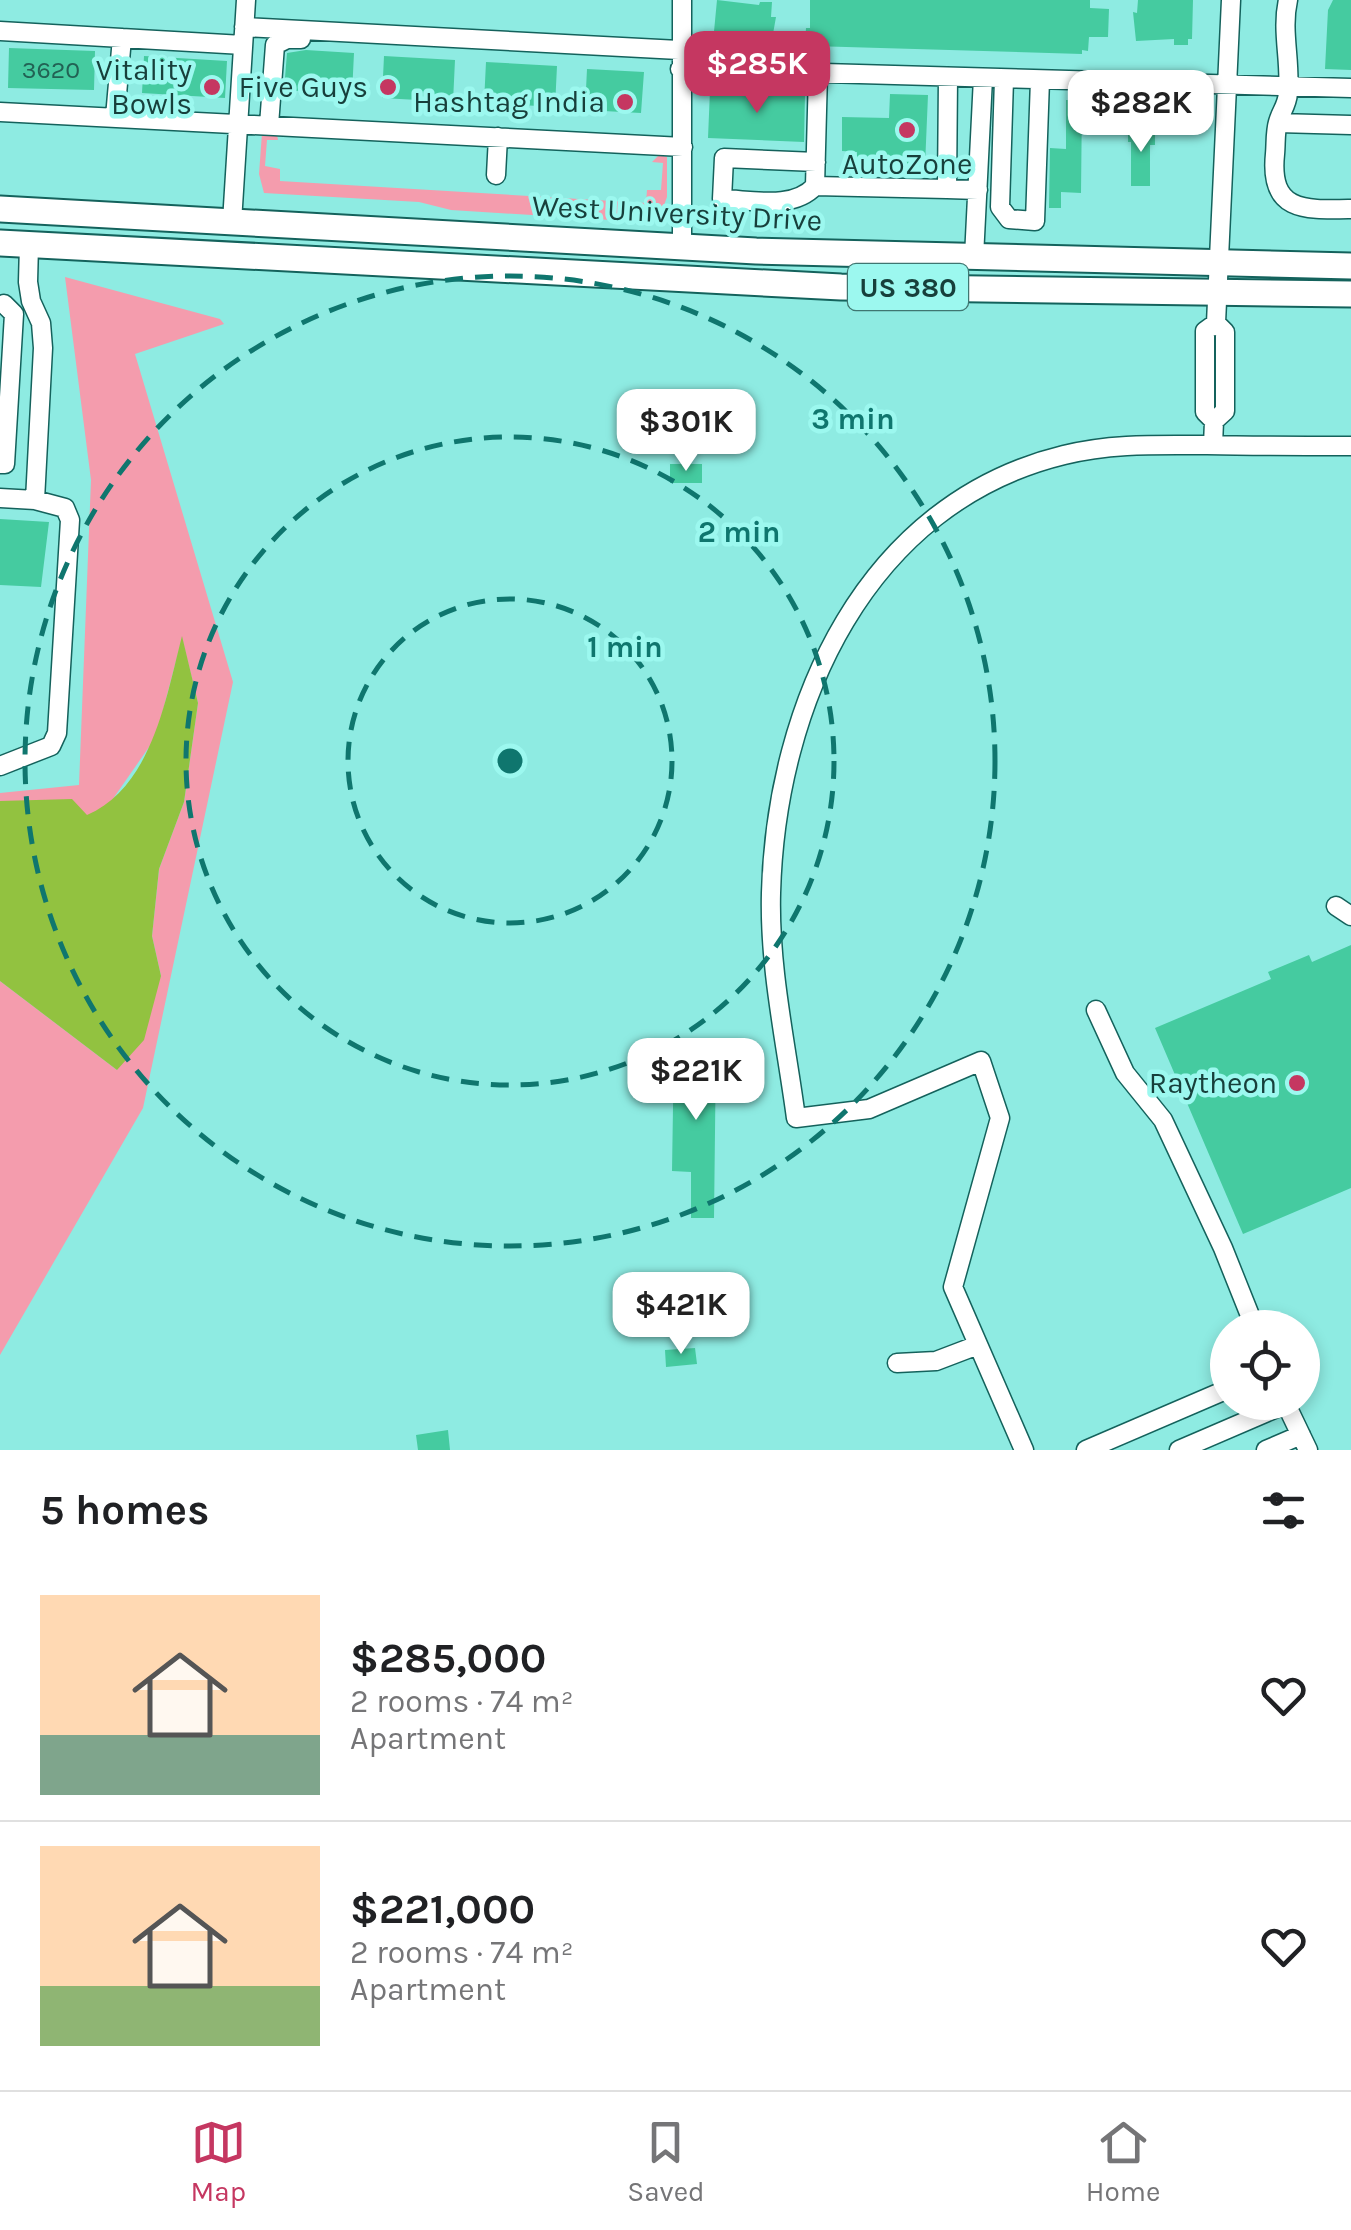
<!DOCTYPE html>
<html lang="en">
<head>
<meta charset="utf-8">
<style>
  body { margin:0; font-family:Karla,sans-serif; background:#f2f2f2; color:#202124; height:100vh; display:flex; flex-direction:column; font-size:38px; white-space:nowrap }
  * { box-sizing:border-box; margin:0 }
  p { font-size:32px; color:#757577 }
  .icon { flex:none; width:55px; height:55px; fill:none; stroke:currentColor; stroke-width:2; stroke-linecap:round; stroke-linejoin:round }
  .map { position:relative; height:1450px; overflow:hidden }
  .side { display:flex; flex-direction:column; background:#fff; flex:1 }
  .side>* { flex:none }
  .buttons { position:absolute; left:1210px; top:1310px; display:grid; gap:20px }
  .buttons a { display:grid; place-items:center; width:110px; height:110px; border-radius:50%; background:#fff; box-shadow:0 5px 15px #0003; font-size:50px }
  .price { position:absolute; translate:-50% -85px; padding:0 22px; border-radius:20px; background:#fff; color:#222; font-size:32px; line-height:65px; filter:drop-shadow(0 2px 5px #0008) }
  .price::after { content:''; position:absolute; left:50%; top:60px; width:30px; height:22px; margin-left:-15px; background:inherit; clip-path:polygon(0 0,100% 0,50% 100%) }
  .price.selected { background:#c53761; color:#fff }
  ul { padding:0; list-style:none }
  li { display:flex; align-items:center; gap:30px; height:250px; padding:0 40px }
  li+li { border-top:2px solid #e0e0e0 }
  li span { display:grid; place-items:center; flex:none; width:280px; height:200px; border-radius:0px; color:#555 }
  li>.icon { margin-inline-start:auto }
  span .icon { width:120px; height:120px; fill:#fffc; stroke-width:1 }
  li b { font-size:42px }
  h2 { display:flex; justify-content:space-between; align-items:center; height:120px; padding:0 40px; font-size:42px }
  .tabs { display:flex; justify-content:space-around; align-items:center; height:140px; border-top:2px solid #e0e0e0; background:#fff; font-size:28px; color:#757577 }
  .tabs a { display:grid; justify-items:center; gap:5px }
  .tabs .selected { color:#c53761 }
  .map>svg:first-child { display:block }
  .green { fill:#f49cad }
  .water { fill:#92c240 }
  .building { fill:#45cba0 }
  .lines { fill:none; stroke-linecap:round; stroke-linejoin:round }
  .minor-casing { stroke:#14625c; stroke-width:21 }
  .highway-casing { stroke:#14625c; stroke-width:29 }
  .minor { stroke:#fff; stroke-width:18 }
  .highway { stroke:#fff; stroke-width:25 }
  .ring { fill:none; stroke:#0f766e; stroke-width:5; stroke-dasharray:18 12 }
  .poi-dot { fill:#c53761; stroke:#9cf8ef; stroke-width:4 }
  .labels { text-anchor:middle; stroke-width:9; stroke-linejoin:round; paint-order:stroke }
  .number-label { font-size:25px; fill:#226254 }
  .shield { fill:#9cf8ef; stroke:#3f7671; stroke-width:2.5 }
  .shield-label { font-size:28px; font-weight:bold; fill:#173f3b }
  .poi-label { font-size:30px; fill:#173f3b; stroke:#9cf8ef; text-anchor:end }
  .street-label { font-size:30px; fill:#173f3b; stroke:#9cf8ef }
  .centre { fill:#0f766e; stroke:#9cf8ef; stroke-width:5 }
  .ring-label { font-size:30px; text-anchor:middle; font-weight:bold; fill:#0f766e; stroke:#9cf8ef; stroke-width:9; stroke-linejoin:round; paint-order:stroke }
</style>
</head>
<body>
<div class="map">
<svg width="1351" height="1450" viewBox="0 0 1351 1450">
  <rect width="100%" height="100%" fill="#8eebe2"/>
  <path class="green" d="M262 133 277 135 278 140H267L265 166 280 169V181L646 203 647 190H661L663 163 652 162 659 155 667 157V197L660 216 627 221 451 210 419 202 264 193 259 174Z
    M65 277 220 319 224 324 135 354 233 682 143 1108 0 1355V981L117 1070 161 976 152 936 159 869 184 802 198 703 182 638 156 737 108 806 87 816 0 801V793L79 785 91 480Z"/>
  <path class="water" d="M182 636 198 703 184 802 159 869 152 936 161 976 144 1040 117 1070 0 981V801L72 799 87 815C152 787 166 698 182 636Z"/>
  <path class="building" d="M717 0 759 5 760 2H772L771 17H776L771 45 748 42 749 36 727 35V42H713Z
    M810 0H1090V8L1109 9 1108 37H1089L1088 51 1082 50V54L812 46V42H805L806 28H810Z
    M1138 0H1193L1192 39H1188V45H1174V39L1136 41 1133 12 1137 13Z
    M1333 0H1351V70L1325 69 1328 10Z
    M9 48 95 51 94 90 8 88Z
    M306 50 354 53 352 94 284 90 287 53Z
    M144 56 227 61 225 98 142 93Z
    M384 56 455 60 453 102 382 98Z
    M486 62 557 66 555 107 484 103Z
    M587 69 644 72 641 113 585 110Z
    M710 90 805 94 804 142 708 138Z
    M890 94 928 95 925 166 857 165V152L842 151V117L889 118Z
    M1066 100H1082L1081 193 1061 192V208H1049L1050 148 1066 149Z
    M1128 129H1155V145H1150V186H1131V142H1128Z
    M670 464H702V483H670Z
    M0 519 49 522 41 587 0 585Z
    M1351 945V1188L1243 1234 1155 1028 1271 979 1268 972 1309 955 1312 962Z
    M674 1044 716 1045 714 1218H691V1172L672 1171Z
    M695 1348 697 1364 666 1367 665 1350Z
    M448 1430 450 1450H418L416 1435Z"/>
  <g class="lines">
    <defs>
      <path id="minor" d="M682 0V247
        M1288 0C1281 31 1291 61 1288 93 1287 106 1281 111 1278 122 1275 132 1276 144 1275 154 1269 212 1304 210 1351 209
        M244 27 679 50
        M0 31 243 45
        M680 69 1351 88
        M818 73 815 186 947 189
        M948 77 947 189 978 190
        M1004 79 1000 207 1009 219 1035 221 1040 80
        M0 112 683 147
        M115 117 122 38
        M1278 123 1351 125
        M269 125 275 45 287 39H301
        M496 175 498 137
        M815 186C793 210 753 200 722 199L724 158 816 162
        M232 222 246 0
        M974 257 983 78
        M1214 421 1225 411V332L1216 323
        M1213 445 1214 421 1205 412V331L1216 323 1231 0
        M0 464H5L14 314 4 304
        M0 498 35 500 43 348 41 323 31 301 28 282 29 245
        M0 766 51 746 57 733 70 520 65 508 35 500
        M1336 906 1351 916
        M1096 1010 1125 1073 1163 1120 1223 1248 1255 1328
        M897 1363 936 1361 978 1345
        M1024 1450 953 1287 1000 1118 981 1061 869 1109 796 1118C786 1043 769 968 771 893 776 704 866 503 1064 455 1112 443 1159 445 1207 445 1255 446 1303 446 1351 446
        M1086 1450 1228 1389
        M1179 1450 1286 1404 1308 1450
        M1266 1450 1301 1435"/>
      <path id="highway" d="M0 209 756 251 1351 266
        M0 243 841 287 1351 294"/>
    </defs>
    <use href="#minor" class="minor-casing"/>
    <use href="#highway" class="highway-casing"/>
    <use href="#minor" class="minor"/>
    <use href="#highway" class="highway"/>
  </g>
  <g class="ring">
    <circle cx="510" cy="761" r="162"/>
    <circle cx="510" cy="761" r="324"/>
    <circle cx="510" cy="761" r="485"/>
  </g>
  <g class="poi-dot">
    <circle cx="212" cy="87" r="10"/>
    <circle cx="388" cy="87" r="10"/>
    <circle cx="625" cy="102" r="10"/>
    <circle cx="907" cy="130" r="10"/>
    <circle cx="1297" cy="1083" r="10"/>
  </g>
  <g class="labels">
    <g class="number-label">
      <text x="51" y="78">3620</text>
    </g>
    <rect class="shield" x="848" y="264" width="120" height="46" rx="8"/>
    <g class="shield-label">
      <text x="908" y="297">US 380</text>
    </g>
    <g class="poi-label">
      <text x="192" y="80">Vitality<tspan x="192" dy="34">Bowls</tspan></text>
      <text x="368" y="97">Five Guys</text>
      <text x="605" y="112">Hashtag India</text>
      <text x="907" y="174" text-anchor="middle">AutoZone</text>
      <text x="1277" y="1093">Raytheon</text>
    </g>
    <g class="street-label">
      <text transform="translate(677 213) rotate(3)" y="10">West University Drive</text>
    </g>
  </g>
  <circle cx="510" cy="761" r="15" class="centre"/>
  <g class="ring-label">
    <text x="853" y="429">3 min</text>
    <text x="739" y="542">2 min</text>
    <text x="625" y="657">1 min</text>
  </g>
</svg>
<div class="buttons">
<a><svg class="icon" aria-label="locate" viewBox="0 0 24 24"><circle cx="12" cy="12" r="6"/><path d="M12 2v4M12 18v4M2 12h4M18 12h4"/></svg></a>
</div>
<b class="price selected" style="left:757px;top:116px">$285K</b>
<b class="price" style="left:1141px;top:155px">$282K</b>
<b class="price" style="left:686px;top:474px">$301K</b>
<b class="price" style="left:696px;top:1123px">$221K</b>
<b class="price" style="left:681px;top:1357px">$421K</b>
</div>
<section class="side">
<h2>5 homes<svg class="icon" aria-label="filters" viewBox="0 0 24 24"><path d="M4 7h16M4 17h16"/><circle cx="9" cy="7" r="2"/><circle cx="15" cy="17" r="2"/></svg></h2>
<ul>
<li><span style="background:linear-gradient(#ffd9b3 70%,#7fa58c 0)"><svg class="icon" aria-label="home" viewBox="0 0 24 24"><path d="M3 11l9-7 9 7M6 9v11h12V9"/></svg></span><div><b>$285,000</b><p>2 rooms · 74 m²</p><p>Apartment</p></div><svg class="icon" aria-label="heart" viewBox="0 0 24 24"><path d="M12 20l-8-8c-3-5 5-10 8-4 3-6 11-1 8 4z"/></svg></li>
<li><span style="background:linear-gradient(#ffd9b3 70%,#8fb573 0)"><svg class="icon" aria-label="home" viewBox="0 0 24 24"><path d="M3 11l9-7 9 7M6 9v11h12V9"/></svg></span><div><b>$221,000</b><p>2 rooms · 74 m²</p><p>Apartment</p></div><svg class="icon" aria-label="heart" viewBox="0 0 24 24"><path d="M12 20l-8-8c-3-5 5-10 8-4 3-6 11-1 8 4z"/></svg></li>
</ul>
</section>
<nav class="tabs">
<a class="selected"><svg class="icon" aria-label="map" viewBox="0 0 24 24"><path d="M3 6l6-2 6 2 6-2v14l-6 2-6-2-6 2zM9 4v14M15 6v14"/></svg>Map</a>
<a><svg class="icon" aria-label="saved" viewBox="0 0 24 24"><path d="M7 4h10v16l-5-4-5 4z"/></svg>Saved</a>
<a><svg class="icon" aria-label="home" viewBox="0 0 24 24"><path d="M3 11l9-7 9 7M6 9v11h12V9"/></svg>Home</a>
</nav>
</body>
</html>
